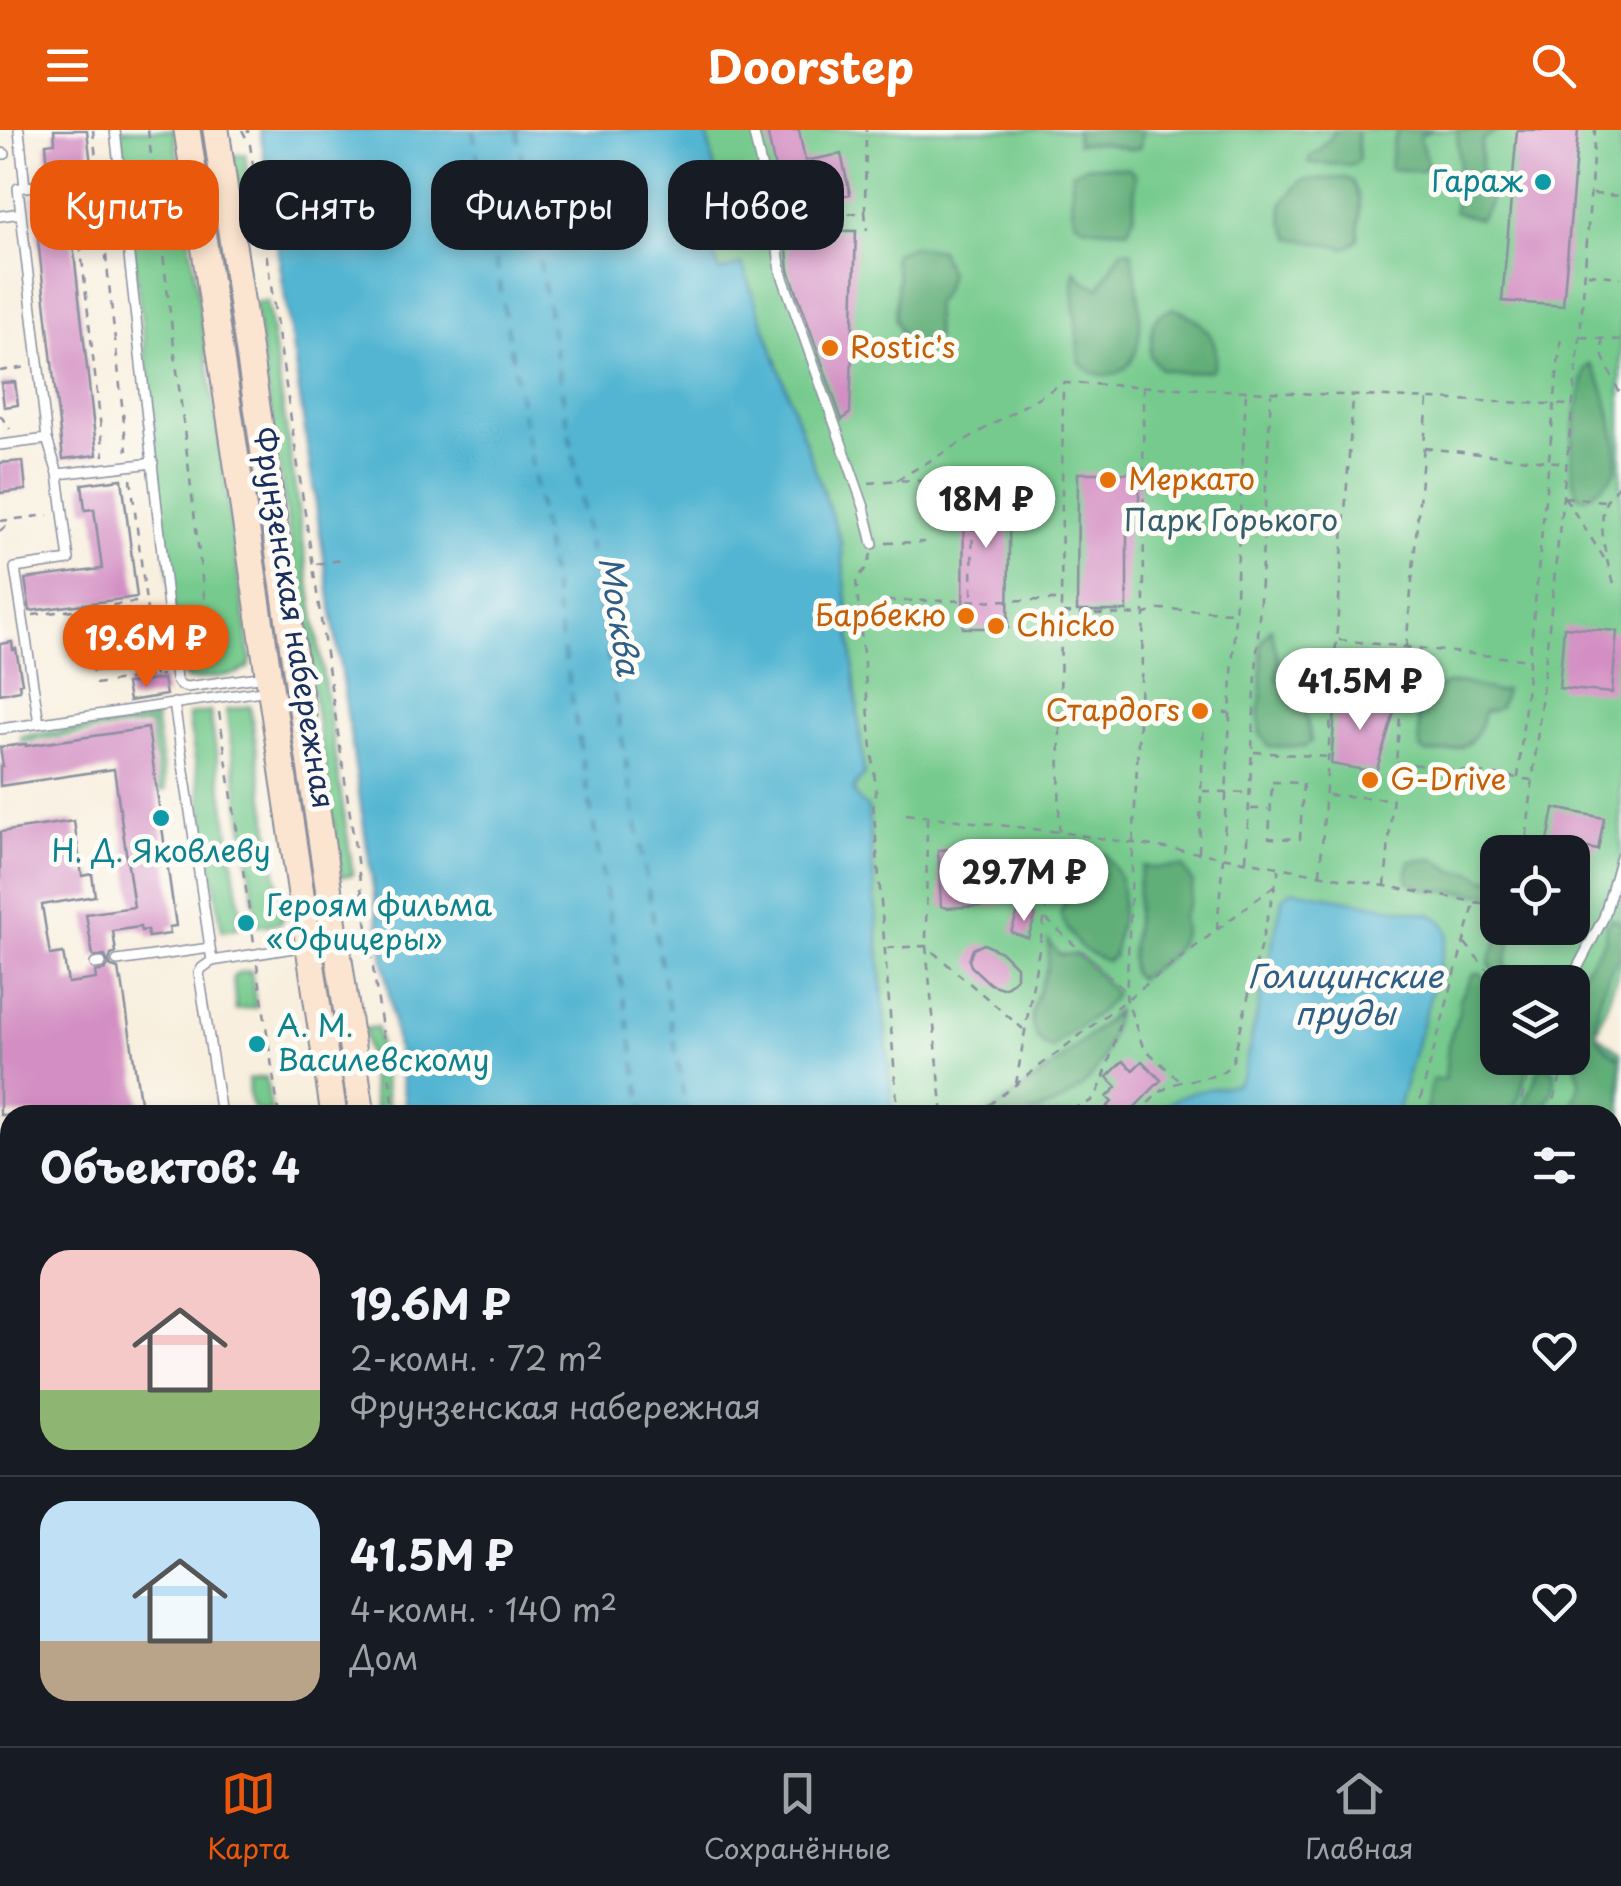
<!DOCTYPE html>
<html lang="ru">
<head>
<meta charset="utf-8">
<style>
  body { margin:0; font-family:"Playpen Sans",sans-serif; background:#20242c; color:#f1f3f6; height:100vh; display:flex; flex-direction:column; font-size:38px; white-space:nowrap }
  * { box-sizing:border-box; margin:0 }
  p { font-size:32px; color:#9ea1a6 }
  .icon { flex:none; width:55px; height:55px; fill:none; stroke:currentColor; stroke-width:2; stroke-linecap:round; stroke-linejoin:round }
  .map { position:relative; flex:1; overflow:hidden }
  .details { position:absolute; left:0px; top:975px; width:1622px; height:642px; display:flex; flex-direction:column; background:#171b24; border-radius:30px 30px 0 0; box-shadow:0 5px 15px #0003 }
  .details>* { flex:none }
  .hud { position:absolute; left:30px; top:30px; width:1000px; height:90px; display:flex; gap:20px }
  .buttons { position:absolute; left:1480px; top:705px; display:grid; gap:20px }
  .buttons a { display:grid; place-items:center; width:110px; height:110px; border-radius:20px; background:#171b24; box-shadow:0 5px 15px #0003; font-size:50px }
  .price { position:absolute; translate:-50% -85px; padding:0 22px; border-radius:35px; background:#fff; color:#222; font-size:32px; line-height:65px; filter:drop-shadow(0 2px 5px #0008) }
  .price::after { content:''; position:absolute; left:50%; top:60px; width:30px; height:22px; margin-left:-15px; background:inherit; clip-path:polygon(0 0,100% 0,50% 100%) }
  .price.on { background:#ea580c; color:#fff }
  ul { padding:0; list-style:none }
  li { display:flex; align-items:center; gap:30px; height:250px; padding:0 40px }
  li+li { border-top:2px solid #363941 }
  li span { display:grid; place-items:center; flex:none; width:280px; height:200px; border-radius:30px; color:#555 }
  li>.icon { margin-inline-start:auto }
  span .icon { width:120px; height:120px; fill:#fffc; stroke-width:1 }
  li b { font-size:42px }
  h2 { display:flex; justify-content:space-between; align-items:center; height:120px; padding:0 40px; font-size:42px }
  .tag { padding:0 35px; border-radius:30px; background:#171b24; box-shadow:0 5px 15px #0003; font-size:35px; line-height:90px }
  .tag.on { background:#ea580c; color:#fff }
  header { display:flex; justify-content:space-between; align-items:center; height:130px; padding:0 40px; background:#ea580c; color:#fff; font-size:45px; font-weight:700 }
  .dock { display:flex; justify-content:space-around; align-items:center; height:140px; border-top:2px solid #363941; background:#171b24; font-size:28px; color:#9ea1a6 }
  .dock a { display:grid; justify-items:center; gap:5px }
  .dock .on { color:#ea580c }
  .map>svg:first-child { display:block }
  .green { fill:#76ca8d; stroke:#487c76; stroke-width:2.5; fill-rule:evenodd }
  .forest { fill:#60ae78; stroke:#3e6e6b; stroke-width:2.5 }
  .water { fill:#53b5d2; stroke:#377298; stroke-width:2.5 }
  .lines { fill:none; stroke-linecap:round; stroke-linejoin:round }
  .ferry { stroke:#2f5e87; stroke-width:2.5; stroke-dasharray:12 10; stroke-linecap:butt }
  .building { fill:#d38ec3 }
  .lane-casing { stroke:#8a8f9e; stroke-width:12 }
  .secondary-casing { stroke:#8a8f9e; stroke-width:29 }
  .path { stroke:#8a8f9e; stroke-width:2.5; stroke-dasharray:8 8; stroke-linecap:butt }
  .lane { stroke:#fff; stroke-width:9 }
  .secondary { stroke:#fce5d0; stroke-width:25 }
  .culture-dot { fill:#0f9aa8; stroke:#fdfcf7; stroke-width:4 }
  .food-dot { fill:#e8710a; stroke:#fdfcf7; stroke-width:4 }
  .labels { text-anchor:middle; stroke-width:10; stroke-linejoin:round; paint-order:stroke }
  .culture-label { font-size:30px; fill:#0d838f; stroke:#fdfcf7; text-anchor:start }
  .food-label { font-size:30px; fill:#c56008; stroke:#fdfcf7; text-anchor:start }
  .park-label { font-size:30px; fill:#365e6c; stroke:#fdfcf7 }
  .street-label { font-size:30px; fill:#1b2f5e; stroke:#fdfcf7 }
  .water-label { font-size:32px; font-style:italic; fill:#2f5e87; stroke:#fdfcf7 }
</style>
</head>
<body>
<header><svg class="icon" aria-label="menu" viewBox="0 0 24 24"><path d="M4 6h16M4 12h16M4 18h16"/></svg>Doorstep<svg class="icon" aria-label="search" viewBox="0 0 24 24"><circle cx="10" cy="10" r="6"/><path d="M15 15l6 6"/></svg></header>
<div class="map">
<svg width="1621" height="1616" viewBox="0 0 1621 1616">
  <rect width="100%" height="100%" fill="#fdfcf7"/>
  <filter id="ink" filterUnits="userSpaceOnUse"><feTurbulence type="fractalNoise" baseFrequency=".01" numOctaves="2"/><feDisplacementMap in="SourceGraphic" scale="20" xChannelSelector="R" yChannelSelector="G"/><feConvolveMatrix kernelMatrix="1 2 1 2 8 2 1 2 1" color-interpolation-filters="sRGB"/></filter>
  <filter id="wash" filterUnits="userSpaceOnUse"><feTurbulence type="fractalNoise" baseFrequency=".0048" numOctaves="4" result="noise"/><feDisplacementMap in="SourceGraphic" scale="40" xChannelSelector="R" yChannelSelector="G"/><feGaussianBlur stdDeviation="2.25" result="paint"/><feColorMatrix in="noise" values="0 0 0 0 0 0 0 0 0 0 0 0 0 0 0 0 0 1.4 0 .05"/><feComposite in="paint" operator="in"/></filter>
  <g filter="url(#wash)">
    <rect width="100%" height="100%" fill="#f8efde"/>
    <path class="green" d="M120 0H174L251 530 248 538 235 544 194 550 187 549 180 538Z
      M706 0H1621V834L1596 903 1621 923V1108L1613 1134 1612 985H892L868 679C852 665 848 661 864 645L841 412 742 135 720 142 712 120 734 111 723 79ZM1498 722H1572V798H1498ZM1498 852H1572V928H1498Z
      M245 24 252 78 240 80 233 26Z
      M267 171 353 744 341 747 254 173Z
      M250 576 283 789 280 793 258 796 226 580Z
      M210 582 241 783 236 784 238 798 222 801 188 585Z
      M155 587 166 660 160 661 150 594 22 612 21 606Z
      M251 841 256 877 236 880 233 847 238 843Z
      M377 897 389 985H376L364 899Z
      M266 947 271 982C246 985 250 968 248 949Z
      M1612 1389 1621 1390V1582L1612 1580Z
      M891 1608H1598L1596 1616H891Z"/>
    <path class="forest" d="M1076 0H1142L1140 18 1131 20 1104 13 1077 14Z
      M1337 0H1357L1359 30 1352 35 1308 33 1311 25 1318 21Z
      M1398 0H1432L1419 6 1428 35 1421 41 1390 39 1393 12Z
      M1457 0H1500L1483 9 1481 18V41L1492 52C1493 68 1490 77 1479 89L1454 82 1459 31Z
      M1088 35 1129 38 1135 45 1134 85 1128 100C1069 96 1071 103 1072 43Z
      M1345 48 1352 51 1359 66 1360 74 1358 108 1353 114 1345 118 1291 108 1283 92 1282 74 1302 50Z
      M912 116 940 120 949 143 944 160 934 175 936 207C926 218 918 224 903 219L899 212 901 204 895 189 898 147 893 131 895 123Z
      M1122 120 1131 121C1137 152 1158 244 1105 245 1094 245 1084 239 1079 230L1073 156 1075 140 1083 150 1099 158Z
      M1173 178C1199 187 1226 211 1212 240L1185 243 1160 239 1150 226 1153 193 1158 186Z
      M1590 234C1606 255 1621 315 1616 340 1609 352 1597 359 1586 367L1578 366C1562 334 1579 274 1585 239Z
      M1271 498 1279 532 1277 549C1281 552 1287 554 1291 557 1304 568 1309 596 1311 612L1304 616 1269 617 1260 603 1259 586 1262 555 1261 512Z
      M1463 553 1497 562 1505 560 1500 577 1493 581H1485C1482 586 1482 592 1480 597 1472 619 1447 623 1427 623L1420 618 1418 583 1424 566 1446 554Z
      M1069 722 1106 725C1110 732 1116 739 1119 746 1127 770 1118 803 1113 827L1106 831C1076 819 1075 812 1060 785L1066 769 1062 738Z
      M1435 729 1456 742H1472L1486 750 1497 746V765L1425 759 1408 752 1407 742 1410 731Z
      M1143 736C1155 740 1169 736 1183 737L1193 753 1190 771 1182 786 1184 802 1173 824 1139 849 1132 843C1129 820 1135 800 1137 777 1138 762 1137 750 1143 736Z
      M1612 788 1621 793V825C1607 840 1592 884 1597 905 1600 915 1614 923 1621 929V1011L1613 1017 1612 985H1570L1580 951 1573 927V860L1579 847 1605 810 1606 794Z
      M1502 798H1512C1515 812 1504 824 1506 838L1533 852H1502L1489 833C1491 819 1500 811 1502 798Z
      M1049 811 1059 825 1076 824 1089 834 1115 864C1098 890 1073 896 1051 919 1014 898 1040 865 1047 837 1049 829 1049 819 1049 811Z
      M1481 843 1497 863 1498 928H1530L1520 965 1510 985H1425L1432 950 1445 949 1448 914 1459 882V871L1473 844Z
      M1116 881C1108 926 1095 958 1051 976 1041 980 1031 984 1021 985 1010 986 999 985 988 985L990 982C1035 952 1077 919 1116 881Z
      M1542 933 1555 942 1554 958 1541 985H1520Z
      M10 1313V1554H0V1318Z
      M1431 1608H1519L1538 1614 1562 1616H1426Z"/>
    <path class="water" d="M260 0H706L723 79 735 111 712 121 720 142 742 134 841 412 864 645C848 661 852 665 868 678L892 985H407Z
      M1293 760 1433 785C1442 790 1445 794 1448 804L1396 985H1154L1175 969 1192 962 1237 954 1243 945 1283 767Z
      M424 1608H891V1616H424Z"/>
    <g class="lines">
      <path class="ferry" d="M473 0 644 985
        M517 0 687 985
        M638 1616V1608
        M684 1616V1608"/>
    </g>
    <g id="blocks">
      <path class="building" d="M54 0H87L91 35 48 40 46 14 55 13Z
        M767 0H799L805 31 841 24 850 64 783 78Z
        M1517 0H1578L1563 176 1502 171Z
        M67 62 97 325 63 329 33 66Z
        M785 100 856 101 850 283 842 290 789 140Z
        M15 252 18 275 4 277 1 253Z
        M23 331 26 360 0 363V333Z
        M1078 343H1139V379H1127V481H1077Z
        M964 345H1010L1008 498H963Z
        M122 349 137 467 30 481 25 449 102 439 94 379 85 380 82 354Z
        M1564 497 1617 501 1612 563 1559 558Z
        M123 505 127 537 93 541 89 509Z
        M12 512 13 520 16 519 22 553 19 554 20 560 0 564V514Z
        M163 549 166 565 129 571 126 554Z
        M1336 566 1396 576 1376 642 1331 634Z
        M148 598 176 796 169 797 170 804 148 807 147 800 141 801 140 797 113 801 116 823 111 825 109 831 111 837 118 839 120 851 122 850 142 985H0V702L74 691 82 746 92 744 95 766 42 775 50 825 63 823 68 853 96 849 95 842 105 840 109 835 105 826H93L86 784 134 777 114 639 0 656V636H3L0 617 26 614V616Z
        M1554 678 1604 688 1598 720 1582 717 1576 740 1572 739V715L1548 711Z
        M997 717 1000 775 947 778 941 776 938 720Z
        M1019 779 1036 785 1028 808 1011 802Z
        M984 814 1003 823 1016 836V848L1008 856 1002 858 990 854 971 836 969 830 973 819Z
        M1123 931 1133 940 1142 931 1161 950 1127 985H1099L1112 972 1107 967 1117 957 1107 947Z"/>
    </g>
  </g>
  <g filter="url(#ink)">
    <use href="#blocks" fill-opacity="0" stroke="#8a8f9e" stroke-width="2.5"/>
    <g class="lines">
      <defs>
        <path id="lane" d="M19 0 25 57
          M115 0 176 549 180 555 187 557 266 546
          M753 0 774 92 781 142 864 377 873 414
          M0 23 5 24
          M0 86 21 83
          M0 315 47 309
          M58 344 153 333
          M174 573 212 831
          M39 593 15 438 69 430 58 344 47 309 18 58 120 46
          M0 599 269 560
          M117 831 210 818
          M95 834 101 833
          M1570 852 1604 787 1621 727
          M221 985 199 843 202 838 212 831 306 816
          M1612 1228 1621 1225
          M1612 1330 1621 1300
          M1612 1361 1621 1363
          M0 1570H10
          M1612 1600 1621 1602
          M972 1608V1616
          M228 1616V1608
          M1093 1616 1094 1608
          M1415 1616 1417 1608"/>
        <path id="secondary" d="M187 0 334 985
          M216 0 362 985
          M0 1301 10 1296
          M351 1616V1608
          M379 1616 380 1608"/>
      </defs>
      <use href="#lane" class="lane-casing"/>
      <use href="#secondary" class="secondary-casing"/>
      <path class="path" d="M93 0 97 38
        M148 0 213 540
        M242 0 250 15 395 985
        M248 0V3
        M99 61 127 321
        M1593 64 1621 66
        M75 66 104 326
        M865 82 866 0
        M785 91 865 82 867 101
        M1588 144 1621 147
        M1581 207 1621 210
        M1602 209 1603 227 1621 266
        M0 241 27 237
        M1143 256 1144 485 1126 868 1143 917 1180 951
        M0 285 10 299
        M1424 318 1566 333
        M131 349 155 546
        M897 350 1063 253 1571 275
        M869 353 897 350 973 353 972 470
        M1564 367 1604 371
        M1565 368 1604 428
        M0 391 48 385
        M0 401 12 391
        M886 413 925 412
        M871 424 868 436 856 450 876 661 873 672 898 985
        M316 434 342 430
        M1614 453C1606 431 1597 394 1606 372 1609 365 1617 358 1621 352
        M888 471 1062 470
        M1063 483 1144 485 1159 479 1234 482
        M33 485 144 471
        M1339 510 1530 530
        M95 554 162 545
        M219 582 254 812
        M1254 622 1329 627
        M1397 632 1532 650
        M1518 648 1561 205
        M1272 652 1303 653 1300 709 1269 708Z
        M1203 661 1249 663
        M1328 665 1390 669
        M1251 679H1268
        M906 684 1059 702 1199 723 1498 776
        M927 688 926 816 943 985
        M1199 722 1204 582 1230 583
        M1525 722 1580 207 1595 0
        M1246 730 1271 264
        M1320 744 1353 268
        M1385 756 1428 270
        M1046 789 1125 861
        M1217 799 1223 728 1246 262
        M1465 813 1498 853
        M887 818 926 816 1023 899
        M257 834 279 985
        M1016 954 1059 702 1063 253
        M976 985 1274 756
        M1040 985C1053 982 1084 978 1093 969 1104 959 1120 890 1125 872
        M1138 985C1146 975 1156 964 1168 957 1189 945 1221 954 1233 930L1279 739
        M1416 985 1474 775
        M1516 985 1535 928
        M1549 985 1564 937 1557 928
        M0 1345 10 1344
        M0 1414 10 1406
        M1 1439 10 1440
        M0 1440 10 1446
        M1612 1461 1621 1459
        M0 1477 10 1479
        M1612 1486 1621 1488
        M0 1507H10
        M0 1537H10
        M1612 1550 1621 1551
        M1612 1586 1621 1587
        M1145 1608 1151 1616
        M275 1616V1608
        M309 1616V1608
        M411 1616V1608
        M934 1616 935 1608
        M999 1616V1608
        M1062 1616 1063 1608"/>
      <use href="#lane" class="lane"/>
      <use href="#secondary" class="secondary"/>
    </g>
  </g>
  <g class="culture-dot">
    <circle cx="1543" cy="52" r="10"/>
    <circle cx="161" cy="688" r="10"/>
    <circle cx="246" cy="793" r="10"/>
    <circle cx="257" cy="914" r="10"/>
  </g>
  <g class="food-dot">
    <circle cx="830" cy="218" r="10"/>
    <circle cx="1108" cy="350" r="10"/>
    <circle cx="966" cy="486" r="10"/>
    <circle cx="996" cy="496" r="10"/>
    <circle cx="1200" cy="581" r="10"/>
    <circle cx="1370" cy="650" r="10"/>
  </g>
  <g class="labels">
    <g class="culture-label">
      <text x="1523" y="62" text-anchor="end">Гараж</text>
      <text x="161" y="732" text-anchor="middle">Н. Д. Яковлеву</text>
      <text x="266" y="786">Героям фильма<tspan x="266" dy="34">«Офицеры»</tspan></text>
      <text x="277" y="907">А. М.<tspan x="277" dy="34">Василевскому</tspan></text>
    </g>
    <g class="food-label">
      <text x="850" y="228">Rostic's</text>
      <text x="1128" y="360">Меркато</text>
      <text x="946" y="496" text-anchor="end">Барбекю</text>
      <text x="1016" y="506">Chicko</text>
      <text x="1180" y="591" text-anchor="end">Стардогs</text>
      <text x="1390" y="660">G-Drive</text>
    </g>
    <g class="park-label">
      <text x="1231" y="401">Парк Горького</text>
    </g>
    <g class="street-label">
      <text transform="translate(293 488) rotate(81)" y="10">Фрунзенская набережная</text>
    </g>
    <g class="water-label">
      <text transform="translate(619 486) rotate(81)" y="11">Москва</text>
      <text x="1345" y="858">Голицинские<tspan x="1345" dy="37">пруды</tspan></text>
    </g>
  </g>
</svg>
<div class="buttons">
<a><svg class="icon" aria-label="locate" viewBox="0 0 24 24"><circle cx="12" cy="12" r="6"/><path d="M12 2v4M12 18v4M2 12h4M18 12h4"/></svg></a>
<a><svg class="icon" aria-label="layers" viewBox="0 0 24 24"><path d="M12 4l9 5-9 5-9-5zM3 14l9 5 9-5"/></svg></a>
</div>
<b class="price" style="left:986px;top:421px">18M ₽</b>
<b class="price on" style="left:146px;top:560px">19.6M ₽</b>
<b class="price" style="left:1360px;top:603px">41.5M ₽</b>
<b class="price" style="left:1024px;top:794px">29.7M ₽</b>
<div class="hud">
<a class="tag on">Купить</a>
<a class="tag">Снять</a>
<a class="tag">Фильтры</a>
<a class="tag">Новое</a>
</div>
<section class="details">
<h2>Объектов: 4<svg class="icon" aria-label="filters" viewBox="0 0 24 24"><path d="M4 7h16M4 17h16"/><circle cx="9" cy="7" r="2"/><circle cx="15" cy="17" r="2"/></svg></h2>
<ul>
<li><span style="background:linear-gradient(#f6c9c9 70%,#8fb573 0)"><svg class="icon" aria-label="home" viewBox="0 0 24 24"><path d="M3 11l9-7 9 7M6 9v11h12V9"/></svg></span><div><b>19.6M ₽</b><p>2-комн. · 72 m²</p><p>Фрунзенская набережная</p></div><svg class="icon" aria-label="heart" viewBox="0 0 24 24"><path d="M12 20l-8-8c-3-5 5-10 8-4 3-6 11-1 8 4z"/></svg></li>
<li><span style="background:linear-gradient(#bfe0f5 70%,#b9a48a 0)"><svg class="icon" aria-label="home" viewBox="0 0 24 24"><path d="M3 11l9-7 9 7M6 9v11h12V9"/></svg></span><div><b>41.5M ₽</b><p>4-комн. · 140 m²</p><p>Дом</p></div><svg class="icon" aria-label="heart" viewBox="0 0 24 24"><path d="M12 20l-8-8c-3-5 5-10 8-4 3-6 11-1 8 4z"/></svg></li>
</ul>
</section>
</div>
<nav class="dock">
<a class="on"><svg class="icon" aria-label="map" viewBox="0 0 24 24"><path d="M3 6l6-2 6 2 6-2v14l-6 2-6-2-6 2zM9 4v14M15 6v14"/></svg>Карта</a>
<a><svg class="icon" aria-label="saved" viewBox="0 0 24 24"><path d="M7 4h10v16l-5-4-5 4z"/></svg>Сохранённые</a>
<a><svg class="icon" aria-label="home" viewBox="0 0 24 24"><path d="M3 11l9-7 9 7M6 9v11h12V9"/></svg>Главная</a>
</nav>
</body>
</html>
